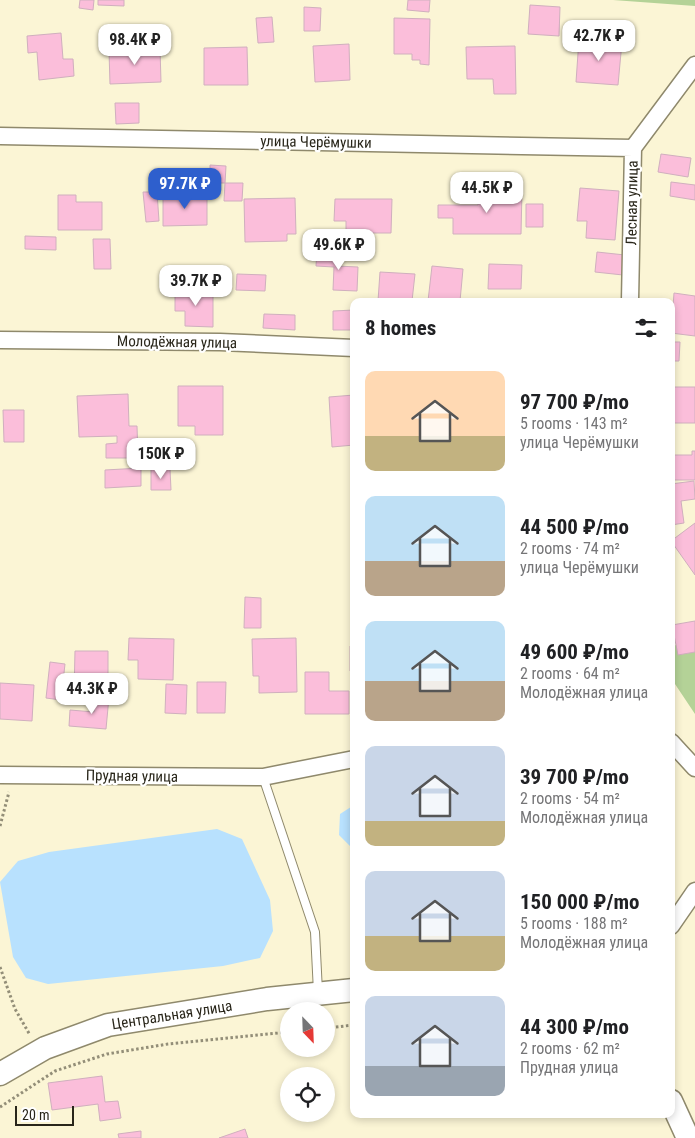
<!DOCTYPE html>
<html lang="en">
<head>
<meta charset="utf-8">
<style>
  body { margin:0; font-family:"Roboto Condensed",sans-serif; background:#f6f6f6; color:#202124; height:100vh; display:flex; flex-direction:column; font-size:19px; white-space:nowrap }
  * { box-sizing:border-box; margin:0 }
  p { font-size:16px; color:#757577 }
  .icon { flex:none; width:28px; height:28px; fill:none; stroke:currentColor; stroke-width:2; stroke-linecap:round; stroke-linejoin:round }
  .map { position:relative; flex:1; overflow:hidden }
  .details { position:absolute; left:350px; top:298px; width:325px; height:820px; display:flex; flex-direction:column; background:#fff; border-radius:10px; box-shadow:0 2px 8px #0003 }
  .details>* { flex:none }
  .needle { width:32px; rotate:157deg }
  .tools { position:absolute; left:280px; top:1002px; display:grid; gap:10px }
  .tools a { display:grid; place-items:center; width:55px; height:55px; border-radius:50%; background:#fff; box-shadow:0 2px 8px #0003; font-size:25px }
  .scale { position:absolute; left:15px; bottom:12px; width:59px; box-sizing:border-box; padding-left:5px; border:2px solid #29261a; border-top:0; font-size:14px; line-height:18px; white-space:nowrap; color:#29261a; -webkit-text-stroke:4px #fff; paint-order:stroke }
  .price { position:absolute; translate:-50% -42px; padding:0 11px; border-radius:10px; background:#fff; color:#222; font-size:16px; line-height:32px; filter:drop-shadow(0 1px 2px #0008) }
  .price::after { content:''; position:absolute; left:50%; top:30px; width:15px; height:11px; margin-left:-8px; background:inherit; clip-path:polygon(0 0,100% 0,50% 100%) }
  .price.active { background:#2e5fcd; color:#fff }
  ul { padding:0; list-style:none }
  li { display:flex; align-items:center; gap:15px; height:125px; padding:0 15px }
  li span { display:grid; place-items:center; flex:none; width:140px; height:100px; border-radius:10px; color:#555 }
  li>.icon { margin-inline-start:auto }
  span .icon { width:60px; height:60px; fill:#fffc; stroke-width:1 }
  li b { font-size:21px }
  h2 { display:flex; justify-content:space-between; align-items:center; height:60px; padding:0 15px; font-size:21px }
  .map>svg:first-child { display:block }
  .green { fill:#b4d297 }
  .water { fill:#b8e1fe }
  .building { fill:#fbbeda; stroke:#d0afbe }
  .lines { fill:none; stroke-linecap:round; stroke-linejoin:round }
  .lane-casing { stroke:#8f896c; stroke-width:10 }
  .street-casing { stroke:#8f896c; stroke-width:19 }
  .secondary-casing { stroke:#8f896c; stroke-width:25 }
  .path { stroke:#938e78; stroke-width:3; stroke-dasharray:2.5 2.5; stroke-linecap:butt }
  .lane { stroke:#fff; stroke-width:8 }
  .street { stroke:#fff; stroke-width:16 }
  .secondary { stroke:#fff; stroke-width:22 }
  .labels { text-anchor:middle; stroke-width:4.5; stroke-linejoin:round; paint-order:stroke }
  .street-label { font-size:15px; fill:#29261a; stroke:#fff }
</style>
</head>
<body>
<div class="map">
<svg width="695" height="1138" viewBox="0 0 695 1138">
  <rect width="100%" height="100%" fill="#fbf5d5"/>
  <path class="green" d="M613 0H695V6Z
    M695 633V714L671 678V648Z"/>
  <path class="water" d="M354 805V850L339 835 340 814Z
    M217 829 242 839 270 900 273 931 260 958 223 966 48 984 26 978 13 957 0 882 18 861 49 852Z"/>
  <path class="building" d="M80 0H94L93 10 79 8Z
    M98 0H124V6L98 5Z
    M408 0H430L429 12 407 10Z
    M530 5 560 7 559 36 528 34Z
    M304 7 321 8 320 31H304Z
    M272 17 274 42 258 43 256 18Z
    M394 18 430 19 429 65 420 64V60H412V54H394Z
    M61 33 63 59H73L74 76 39 80 37 52 28 53 27 36Z
    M579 39 622 42 618 85 576 82Z
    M349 44 350 80 315 82 313 46Z
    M515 46 516 94H494L493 79H467L466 47Z
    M247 47 248 85H204V48Z
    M160 49 161 82 110 84 109 51Z
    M115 103H139V123L116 124Z
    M661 154 691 158 688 177 658 172Z
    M210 165 226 166 225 183H210Z
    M671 182 695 185V200L670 196Z
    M225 183H243L242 201H224Z
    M580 188 619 191 615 240 586 238 587 221H577Z
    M478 189 522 190 521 234H453V218H438V205H478Z
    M143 192H157L159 221 146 222Z
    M58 195H76V202H102V230H58Z
    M163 195H207V225L163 226Z
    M295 198 296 234H287V241L245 242 244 199Z
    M335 199H392L391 233H346V221H334Z
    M526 204H543V227H526Z
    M25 236 56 237V250L25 249Z
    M93 239H110L111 269H94Z
    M317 250 337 251 336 266 358 267 357 291 333 290 334 267 316 266Z
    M597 252 625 255 623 275 595 272Z
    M489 264 522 265 521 289H488Z
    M432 266 463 269 460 301H428Z
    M380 272 415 274 412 301H378Z
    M237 274 266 275 265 291 236 290Z
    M175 290H213V327L185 326V311H175Z
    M674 293 695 296V336L671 333Z
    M354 310V330H333V311Z
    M264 314 295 315V330L263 328Z
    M671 342H680L679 361H671Z
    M178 386H223V435H195V426H178Z
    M671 387H695V423H671Z
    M128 394 129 426H137L138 458H106V444L117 443V436L79 437 77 396Z
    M354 395V445L332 447 329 397Z
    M3 410H24V442H4Z
    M692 451H695V480H671V455H692Z
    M141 468V486L105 488V470Z
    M151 469H170L171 490H151Z
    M694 481 695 499 681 501 684 523 671 525V484Z
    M695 523V575L671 541Z
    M245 597 261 598V628H244Z
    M695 621V652L678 655 672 625Z
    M129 638 174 639 173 680 138 679V660H128Z
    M296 638 297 692 259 693V676H253L252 639Z
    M350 646H354V671H350Z
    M75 651H108V681H94V694L74 693Z
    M50 662 65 664 61 700 46 698Z
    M305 672H329V691H349V714H305Z
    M197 682H226L225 713H197Z
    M0 683 34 685 32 721 0 719Z
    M166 684 187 685 186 714 165 713Z
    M95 695 109 697 106 729 69 726 70 710 94 712Z
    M102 1076 105 1102 118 1101 121 1118 100 1121 98 1104 52 1110 48 1083Z
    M245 1129 248 1138H219Z
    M141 1131V1138H119L118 1134Z"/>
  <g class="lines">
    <defs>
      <path id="lane" d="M263 777 315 932 318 992"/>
      <path id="street" d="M0 136 633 148
        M630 301 633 148 695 65
        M0 340 220 342 354 348
        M671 742 695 768
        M0 775 263 777 354 759
        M671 926 695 891"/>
      <path id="secondary" d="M0 1074 45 1048 108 1025 267 999 354 990
        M671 1101 688 1138"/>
    </defs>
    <use href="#lane" class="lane-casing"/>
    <use href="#street" class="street-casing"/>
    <use href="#secondary" class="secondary-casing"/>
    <path class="path" d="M0 826 9 792
      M0 967 15 1009 30 1035
      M326 1028 354 1025
      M0 1107 55 1071 107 1054 168 1044 289 1032"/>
    <use href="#lane" class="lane"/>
    <use href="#street" class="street"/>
    <use href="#secondary" class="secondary"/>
  </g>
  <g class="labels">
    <g class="street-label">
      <text transform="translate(316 142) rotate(1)" y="5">улица Черёмушки</text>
      <text transform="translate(632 203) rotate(-89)" y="5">Лесная улица</text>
      <text transform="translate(177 342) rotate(1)" y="5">Молодёжная улица</text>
      <text transform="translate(132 776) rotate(1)" y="5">Прудная улица</text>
      <text transform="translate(172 1015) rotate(-9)" y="5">Центральная улица</text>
    </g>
  </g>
</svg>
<div class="tools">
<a><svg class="needle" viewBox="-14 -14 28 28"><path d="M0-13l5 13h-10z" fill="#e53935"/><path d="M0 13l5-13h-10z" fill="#757577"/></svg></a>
<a><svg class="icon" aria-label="locate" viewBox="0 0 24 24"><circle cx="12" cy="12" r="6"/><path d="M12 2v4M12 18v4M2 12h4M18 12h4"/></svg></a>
</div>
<div class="scale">20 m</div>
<b class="price" style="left:599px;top:62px">42.7K ₽</b>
<b class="price" style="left:135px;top:66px">98.4K ₽</b>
<b class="price active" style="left:185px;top:210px">97.7K ₽</b>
<b class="price" style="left:487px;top:214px">44.5K ₽</b>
<b class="price" style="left:339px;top:271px">49.6K ₽</b>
<b class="price" style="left:196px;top:307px">39.7K ₽</b>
<b class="price" style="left:161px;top:480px">150K ₽</b>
<b class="price" style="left:92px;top:715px">44.3K ₽</b>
<section class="details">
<h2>8 homes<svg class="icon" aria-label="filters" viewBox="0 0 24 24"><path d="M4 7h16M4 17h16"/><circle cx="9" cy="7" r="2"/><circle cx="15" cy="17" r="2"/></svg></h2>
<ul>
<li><span style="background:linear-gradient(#ffd9b3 65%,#c2b280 0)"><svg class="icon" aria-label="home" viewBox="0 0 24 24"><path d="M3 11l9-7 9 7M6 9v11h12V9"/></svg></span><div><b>97 700 ₽/mo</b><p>5 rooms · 143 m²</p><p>улица Черёмушки</p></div></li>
<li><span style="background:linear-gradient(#bfe0f5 65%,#b9a48a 0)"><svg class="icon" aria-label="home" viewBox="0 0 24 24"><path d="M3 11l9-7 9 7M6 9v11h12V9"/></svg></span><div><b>44 500 ₽/mo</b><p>2 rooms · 74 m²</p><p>улица Черёмушки</p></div></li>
<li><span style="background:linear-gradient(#bfe0f5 60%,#b9a48a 0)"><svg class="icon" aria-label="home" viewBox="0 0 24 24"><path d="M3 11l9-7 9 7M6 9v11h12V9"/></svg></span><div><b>49 600 ₽/mo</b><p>2 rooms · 64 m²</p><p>Молодёжная улица</p></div></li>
<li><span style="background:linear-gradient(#c9d6e8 75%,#c2b280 0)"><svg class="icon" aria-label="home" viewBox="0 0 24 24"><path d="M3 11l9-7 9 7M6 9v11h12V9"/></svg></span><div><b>39 700 ₽/mo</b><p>2 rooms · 54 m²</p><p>Молодёжная улица</p></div></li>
<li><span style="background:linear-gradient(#c9d6e8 65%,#c2b280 0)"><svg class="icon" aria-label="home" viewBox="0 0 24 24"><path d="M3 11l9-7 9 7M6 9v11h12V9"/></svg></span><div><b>150 000 ₽/mo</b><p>5 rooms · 188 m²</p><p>Молодёжная улица</p></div></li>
<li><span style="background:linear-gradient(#c9d6e8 70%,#9aa5b1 0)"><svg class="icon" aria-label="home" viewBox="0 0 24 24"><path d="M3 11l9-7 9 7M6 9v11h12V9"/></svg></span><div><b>44 300 ₽/mo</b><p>2 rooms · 62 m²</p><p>Прудная улица</p></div></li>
</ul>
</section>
</div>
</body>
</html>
